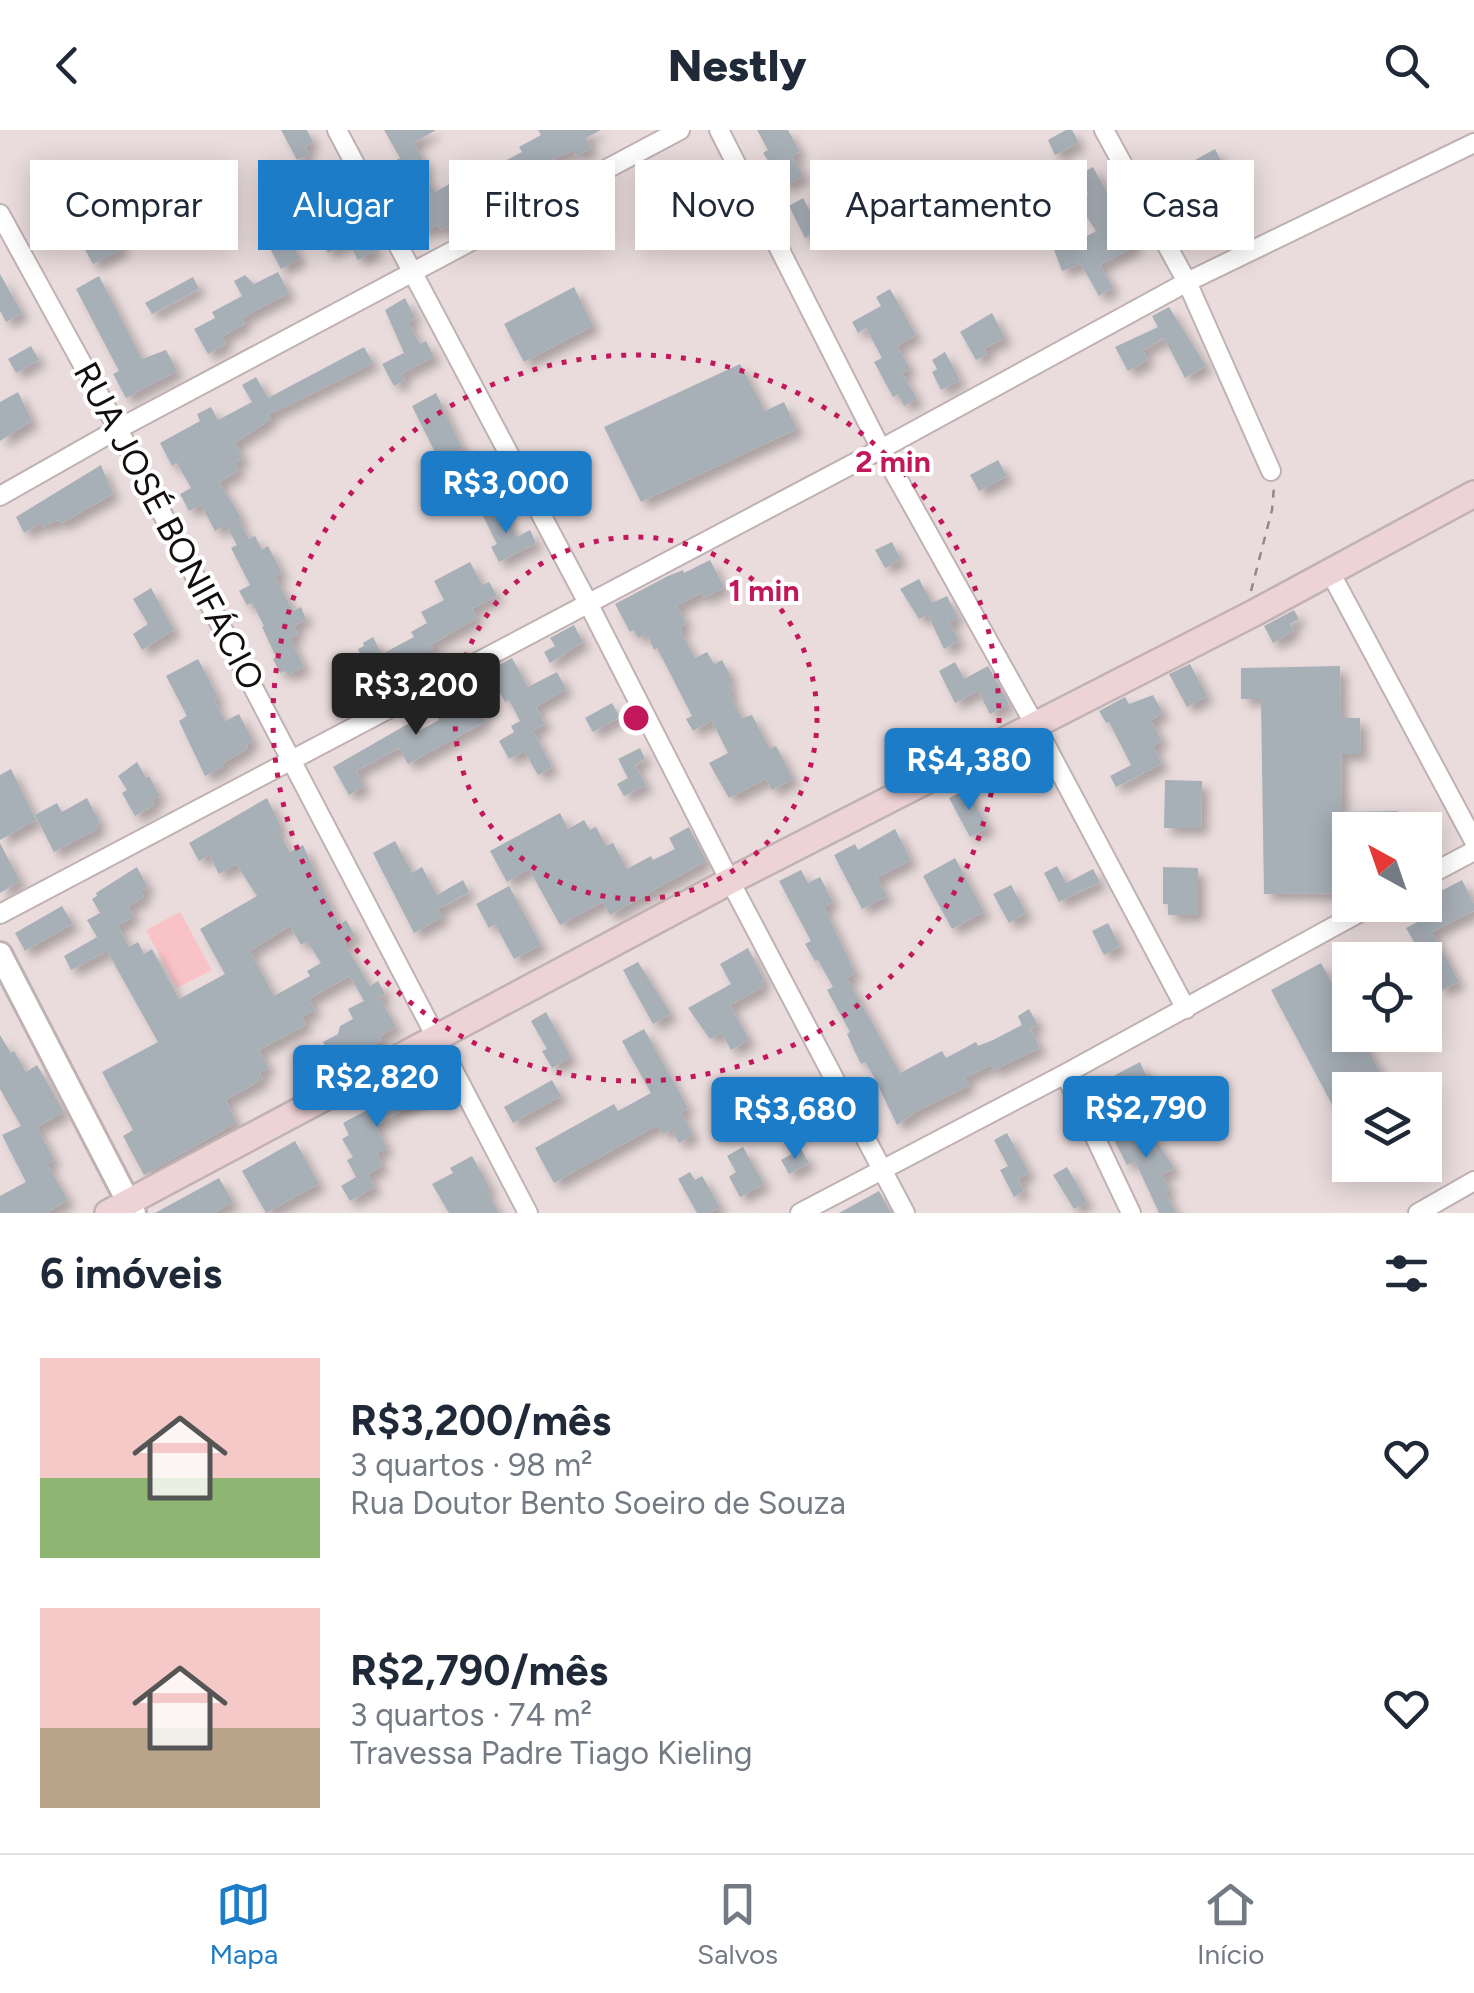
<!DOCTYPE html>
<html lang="pt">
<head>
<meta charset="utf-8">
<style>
  body { margin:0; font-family:Figtree,sans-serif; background:#f2f2f3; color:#1f2937; height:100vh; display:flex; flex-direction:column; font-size:38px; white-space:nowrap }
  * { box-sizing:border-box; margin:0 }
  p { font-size:32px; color:#747a83 }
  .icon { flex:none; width:55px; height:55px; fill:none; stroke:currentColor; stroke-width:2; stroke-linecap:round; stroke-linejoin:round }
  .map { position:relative; height:1083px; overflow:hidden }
  .drawer { display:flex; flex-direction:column; background:#fff; flex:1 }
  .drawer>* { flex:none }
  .banner { position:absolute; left:30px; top:30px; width:1415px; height:90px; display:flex; gap:20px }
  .needle { width:65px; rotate:320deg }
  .controls { position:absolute; left:1332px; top:682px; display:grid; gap:20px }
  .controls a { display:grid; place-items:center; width:110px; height:110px; border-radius:0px; background:#fff; box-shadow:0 5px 25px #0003; font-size:50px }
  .price { position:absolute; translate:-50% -85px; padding:0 22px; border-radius:10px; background:#1c7cc8; color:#fff; font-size:32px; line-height:65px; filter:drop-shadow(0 2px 5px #0008) }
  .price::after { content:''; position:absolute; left:50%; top:60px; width:30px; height:22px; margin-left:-15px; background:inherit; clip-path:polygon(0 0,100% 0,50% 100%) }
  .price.current { background:#222; color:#fff }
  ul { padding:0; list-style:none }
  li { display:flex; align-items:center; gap:30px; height:250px; padding:0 40px }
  li span { display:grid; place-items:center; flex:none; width:280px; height:200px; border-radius:0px; color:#555 }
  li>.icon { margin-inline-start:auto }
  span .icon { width:120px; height:120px; fill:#fffc; stroke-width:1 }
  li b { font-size:42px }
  h2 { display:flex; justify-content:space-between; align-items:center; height:120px; padding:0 40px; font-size:42px }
  .pill { padding:0 35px; border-radius:0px; background:#fff; box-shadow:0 5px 25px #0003; font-size:35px; line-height:90px }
  .pill.current { background:#1c7cc8; color:#fff }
  header { display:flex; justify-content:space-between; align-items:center; height:130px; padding:0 40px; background:#fff; font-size:45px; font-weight:800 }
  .menu { display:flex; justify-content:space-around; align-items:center; height:140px; border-top:2px solid #e0e1e3; background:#fff; font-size:28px; color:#747a83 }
  .menu a { display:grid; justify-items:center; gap:5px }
  .menu .current { color:#1c7cc8 }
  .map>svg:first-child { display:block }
  .green { fill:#f9c2c7 }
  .building { fill:#a7afb7; fill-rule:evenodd; filter:url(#shadow) }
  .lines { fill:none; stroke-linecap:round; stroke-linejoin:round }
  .minor-casing { stroke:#c0b2b3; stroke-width:22 }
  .tertiary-casing { stroke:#c0b2b3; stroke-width:28 }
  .secondary-casing { stroke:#c0b2b3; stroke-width:30 }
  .path { stroke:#928889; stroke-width:2.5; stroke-dasharray:8 8; stroke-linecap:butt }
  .minor { stroke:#fff; stroke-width:18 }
  .tertiary { stroke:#fff; stroke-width:22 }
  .secondary { stroke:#edd2d6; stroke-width:25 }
  .ring { fill:none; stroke:#c2185b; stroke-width:5; stroke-dasharray:5 10 }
  .labels { text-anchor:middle; stroke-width:8; stroke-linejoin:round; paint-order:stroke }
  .street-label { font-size:35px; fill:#130e0f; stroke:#fff }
  .centre { fill:#c2185b; stroke:#fff; stroke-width:5 }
  .ring-label { font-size:30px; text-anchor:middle; font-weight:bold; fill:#c2185b; stroke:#fff; stroke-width:8; stroke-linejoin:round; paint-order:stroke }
</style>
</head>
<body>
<header><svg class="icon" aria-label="back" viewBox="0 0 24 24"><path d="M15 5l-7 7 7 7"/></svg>Nestly<svg class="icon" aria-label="search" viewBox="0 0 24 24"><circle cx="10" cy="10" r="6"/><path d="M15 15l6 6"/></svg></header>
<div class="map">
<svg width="1474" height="1083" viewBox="0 0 1474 1083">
  <defs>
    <filter id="shadow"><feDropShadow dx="7" dy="7" stdDeviation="5" flood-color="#0004"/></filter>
  </defs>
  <rect width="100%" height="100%" fill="#eadcdd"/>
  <path class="green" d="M180 782 212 840 177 858 146 800Z"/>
  <path class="building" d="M281 0H307L313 12 305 17 309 24 297 30Z
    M384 0H436L414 13 428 38 423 41 435 62 483 35 486 41 522 22 519 17 541 5 538 0H601L586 8 592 18 576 26 573 21 533 38 465 79 468 85 441 100 438 95 423 103 397 57 400 56 388 35 400 28Z
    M757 0H788L800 22 792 26 803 46 785 56 763 23 768 20Z
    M1066 0H1072L1079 13 1055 25 1048 10Z
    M1215 19 1223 34 1203 45 1195 30Z
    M1093 37 1136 116 1100 135 1113 158 1099 166 1081 134 1062 141 1053 117 1069 111 1070 115 1096 101 1076 70 1088 64 1078 45Z
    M335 53 360 104 366 101 376 121 358 130 348 112 328 123 319 106 333 98 316 64Z
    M803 68 813 87 824 82 830 94 805 108 789 76Z
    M109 94 123 119 93 134 84 118 102 108 98 100Z
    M287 104 300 129 281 139 268 115Z
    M278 142 289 163 242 188 245 194 223 206 226 214 208 224 194 199 215 188 212 182 242 166 234 151 245 145 254 154Z
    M0 144 22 183 6 192 0 181Z
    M99 146 142 229 166 220 177 241 126 268 113 244 119 241 76 159Z
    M193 147 199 159 152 184 145 173Z
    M574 157 593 196 524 232 504 194Z
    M890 159 916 205 897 216 910 239 902 243 917 269 904 276 898 264 893 267 874 232 882 228 866 198 858 203 852 192 881 176 876 167Z
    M405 168 415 188 408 192 420 214 426 211 434 227 401 244 405 250 394 256 382 234 404 223 385 180Z
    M1169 177 1206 236 1185 248 1164 208 1143 220 1148 230 1128 241 1115 217 1158 197 1152 186Z
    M992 183 1005 208 984 219 987 224 976 230 960 202Z
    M31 216 39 230 16 243 8 229Z
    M364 217 373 233 268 285 271 289 235 313 243 328 235 333 239 341 219 352 241 387 238 388 249 409 255 406 262 420 268 416 282 443 275 446 293 481 301 477 306 489 294 496 298 504 290 508 304 537 288 545 286 541 280 543 273 529 276 527 262 497 264 496 252 473 247 475 239 461 250 455 231 418 237 415 226 395 215 401 201 375 189 381 180 364 191 358 177 333 172 336 160 313 200 291 197 284 211 277 218 290 252 272 242 255 256 247 268 268Z
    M945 222 960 250 941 260 932 242 937 239 932 230Z
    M740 234 765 281 784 272 797 299 641 372 604 297Z
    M18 262 32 291 0 311V272Z
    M436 263 462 318 439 330 412 276Z
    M998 330 1007 346 979 361 970 345Z
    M101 335 113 364 62 393 57 390 43 397 41 393 24 403 16 387Z
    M484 335 490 347 469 362 461 348Z
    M501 376 517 407 530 400 536 413 499 432 491 417 497 414 483 386Z
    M892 412 901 430 885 438 875 420Z
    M710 430 724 457 704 468 701 463 677 476 686 493 680 497 682 505 695 528 707 522 714 534 722 530 731 547 727 549 733 561 729 563 742 588 752 585 770 619 776 616 793 649 772 660 766 649 729 668 709 633 728 623 712 591 693 601 686 589 692 586 657 518 654 520 646 503 638 508 634 500 630 502 615 474 668 446 683 440 684 443Z
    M470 432 482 455 489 452 497 466 472 479 477 488 431 515 433 519 391 542 388 535 371 544 368 538 342 552 335 537 360 524 358 519 364 516 363 513 373 507 382 524 414 507 411 502 427 493 421 482 444 470 434 451Z
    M919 449 932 473 947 466 958 488 949 492 959 511 944 519 928 485 919 489 900 459Z
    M151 458 174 500 142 520 133 504 148 494 133 469Z
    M1294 480 1299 489 1290 494 1294 501 1273 513 1264 496Z
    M574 495 583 512 550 533 544 522 555 516 550 508Z
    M512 528 528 557 557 542 566 559 536 577 545 594 533 601 552 637 538 645 524 621 509 629 499 611 514 602 511 596 520 591 509 570 505 572 488 541Z
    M198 529 218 568 214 570 225 591 239 584 253 611 246 615 248 618 222 634 223 637 205 646 179 591 187 586 166 546Z
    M955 532 964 549 988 536 1009 574 990 584 978 561 955 573 939 541Z
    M1190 534 1207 566 1187 577 1169 544Z
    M1340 536 1341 588H1360L1361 624H1341L1342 682 1398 681V700H1350V728L1343 729 1344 763 1264 764 1261 569H1241V538Z
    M466 557 485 592 408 634 399 618 356 641 364 656 349 665 333 637 413 591 419 601 439 590 433 578Z
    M1153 565 1163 583 1151 590 1162 611 1153 616 1162 634 1116 657 1110 646 1131 635 1109 592 1106 593 1099 581 1125 567 1129 574Z
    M612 573 620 587 593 602 585 588Z
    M640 618 645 629 635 635 646 655 624 666 617 654 628 648 618 629Z
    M137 632 146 648 149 646 160 666 152 670 155 675 135 686 122 663 127 660 118 646Z
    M11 639 36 690 0 710V645Z
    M1165 650 1202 651 1201 698H1164Z
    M967 659 988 697 970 707 949 668Z
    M87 668 100 693 96 695 98 699 54 722 35 685 57 673 62 682Z
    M267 668 281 697 277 699 290 722 303 715 339 795 346 790 355 806 344 813 370 856 378 851 385 864 379 867 396 897 380 906 382 910 335 935 323 912 338 904 340 896 353 889 348 879 364 871 350 846 309 869 315 880 302 887 306 895 259 920 269 938 259 943 263 949 226 970 236 993 144 1045 123 1006 133 1000 102 942 158 912 107 821 71 840 64 826 97 807 87 790 100 783 92 769 97 766 96 763 137 737 148 758 141 761 144 767 128 776 134 786 118 796 129 817 138 812 144 824 152 819 179 869 225 844 200 799 257 766 236 734 219 744 209 725 199 731 189 713ZM290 796 301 815 307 811 321 833 307 841 310 846 274 866 250 821Z
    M560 683 568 699 584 690 590 700 596 697 606 716 613 713 627 739 651 726 653 730 675 719 669 708 689 697 706 731 610 785 603 772 560 795 529 739 507 752 490 721Z
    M895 699 911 730 877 748 887 766 862 779 834 725 855 714 858 720Z
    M395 711 412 743 422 737 437 765 463 750 469 762 438 779 443 787 414 803 373 723Z
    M0 713 20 751 0 763Z
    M955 728 984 782 952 799 923 746Z
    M1057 736 1066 753 1093 739 1100 752 1059 772 1044 743Z
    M1163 737 1198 738V783L1195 785H1168V774H1163Z
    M801 740 808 753 820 747 833 772 824 777 855 843 847 848 900 943 942 921 946 928 976 912 978 916 993 910 1022 895 1018 886 1029 879 1038 895 1030 899 1040 918 994 940 991 935 965 948 969 956 919 980 897 995 874 947 865 932 861 934 855 922 847 904 850 902 827 860 833 857 818 830 815 831 805 814 811 811 779 751Z
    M1462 750 1474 774V781L1432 802 1459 852 1442 860 1406 798 1431 785 1426 777 1442 768 1439 762Z
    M1011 755 1026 783 1009 793 993 764Z
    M509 756 541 815 514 829 495 794 489 798 476 774Z
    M62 776 73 794 25 821 15 803Z
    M1108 793 1120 816 1104 825 1092 801Z
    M748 818 764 850 761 852 763 857 730 875 749 910 731 920 722 903 710 909 688 878 731 854 720 834Z
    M638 832 671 884 653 894 623 840Z
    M1321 833 1350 887V905H1360L1386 953 1373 960H1350V972L1335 980 1271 860Z
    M546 882 571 927 552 938 542 921 547 919 531 891Z
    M644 899 688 978 681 982 693 1005 679 1013 672 999 663 1004 658 995 554 1053 535 1018 614 974 618 981 651 963 622 911Z
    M0 905 11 923 14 921 26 942 37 935 64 982 37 997 54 1030 47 1034 68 1070 47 1083H0V1066L26 1052 2 1005 21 996 0 959Z
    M1140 932 1153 960 1119 978 1113 967 1102 973 1091 954 1102 948 1104 951Z
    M417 939 431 962 376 996 387 1018 377 1023 382 1037 368 1044 375 1057 350 1071 341 1056 356 1047 347 1030 353 1027 342 1009 349 1005 343 993 371 978 366 970Z
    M552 950 561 966 513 993 504 977Z
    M1129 987 1140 1008 1151 1002 1174 1038 1162 1045 1170 1059 1165 1062 1176 1083H1159L1135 1031 1127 1035 1111 1004 1116 1002 1112 996Z
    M1007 1003 1029 1043 1018 1049 1024 1061 1014 1067 1000 1040 1008 1036 994 1010Z
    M295 1011 319 1054 266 1083 242 1041Z
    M743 1017 764 1054 740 1067 729 1047 736 1042 727 1026Z
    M801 1019 809 1033 789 1044 781 1030Z
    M472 1026 490 1058 486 1060 499 1083H449L432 1054 453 1043 450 1038Z
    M1067 1037 1087 1072 1074 1079 1053 1045Z
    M690 1042 695 1050 702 1046 720 1077 709 1083H697L678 1049Z
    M219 1048 233 1072 214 1083H155Z
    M879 1061 891 1083H839Z"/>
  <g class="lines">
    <defs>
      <path id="minor" d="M337 0 588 473 730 751 905 1083
        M719 0 881 319 1035 595 1186 879
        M1104 0 1187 152 1271 341
        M0 84 118 299 528 1083
        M0 366 118 299 680 0
        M1330 442 1474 711
        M1425 747 1474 721
        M0 784 881 319 1187 152 1474 13
        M1065 944 1131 1083
        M800 1083 1065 944 1373 775
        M1418 1083 1474 1051"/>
      <path id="tertiary" d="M0 824 134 1083"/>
      <path id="secondary" d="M108 1083 730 751 1254 483 1474 364"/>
    </defs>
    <use href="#minor" class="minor-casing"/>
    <use href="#tertiary" class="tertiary-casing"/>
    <use href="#secondary" class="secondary-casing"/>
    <path class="path" d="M1251 461 1272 380 1274 357"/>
    <use href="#minor" class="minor"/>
    <use href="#tertiary" class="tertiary"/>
    <use href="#secondary" class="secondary"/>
  </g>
  <g class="ring">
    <circle cx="636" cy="588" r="181"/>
    <circle cx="636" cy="588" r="363"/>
  </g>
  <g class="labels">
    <g class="street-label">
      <text transform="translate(169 396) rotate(62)" y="12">RUA JOSÉ BONIFÁCIO</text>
    </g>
  </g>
  <circle cx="636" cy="588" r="15" class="centre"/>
  <g class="ring-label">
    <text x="893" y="342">2 min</text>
    <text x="764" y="471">1 min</text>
  </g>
</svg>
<div class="controls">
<a><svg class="needle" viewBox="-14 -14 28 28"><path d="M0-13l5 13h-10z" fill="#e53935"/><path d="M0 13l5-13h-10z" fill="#747a83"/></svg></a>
<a><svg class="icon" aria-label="locate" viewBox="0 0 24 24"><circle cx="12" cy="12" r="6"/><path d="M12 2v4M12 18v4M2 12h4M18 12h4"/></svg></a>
<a><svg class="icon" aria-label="layers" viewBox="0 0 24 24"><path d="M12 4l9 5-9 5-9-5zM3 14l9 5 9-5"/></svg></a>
</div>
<b class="price" style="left:506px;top:406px">R$3,000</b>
<b class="price current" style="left:416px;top:608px">R$3,200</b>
<b class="price" style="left:969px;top:683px">R$4,380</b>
<b class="price" style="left:377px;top:1000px">R$2,820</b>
<b class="price" style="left:1146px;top:1031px">R$2,790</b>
<b class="price" style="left:795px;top:1032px">R$3,680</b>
<div class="banner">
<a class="pill">Comprar</a>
<a class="pill current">Alugar</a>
<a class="pill">Filtros</a>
<a class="pill">Novo</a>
<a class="pill">Apartamento</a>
<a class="pill">Casa</a>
</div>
</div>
<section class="drawer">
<h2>6 imóveis<svg class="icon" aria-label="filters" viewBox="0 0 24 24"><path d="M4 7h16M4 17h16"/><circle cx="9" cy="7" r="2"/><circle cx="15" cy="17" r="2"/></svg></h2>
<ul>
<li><span style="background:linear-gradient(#f6c9c9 60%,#8fb573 0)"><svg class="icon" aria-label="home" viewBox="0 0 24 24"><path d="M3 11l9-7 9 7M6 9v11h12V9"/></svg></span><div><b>R$3,200/mês</b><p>3 quartos · 98 m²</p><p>Rua Doutor Bento Soeiro de Souza</p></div><svg class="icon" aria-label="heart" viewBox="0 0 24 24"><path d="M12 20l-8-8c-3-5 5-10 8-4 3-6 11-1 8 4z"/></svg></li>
<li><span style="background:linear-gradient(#f6c9c9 60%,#b9a48a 0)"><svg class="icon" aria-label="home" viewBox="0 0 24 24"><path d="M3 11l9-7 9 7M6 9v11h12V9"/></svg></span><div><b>R$2,790/mês</b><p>3 quartos · 74 m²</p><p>Travessa Padre Tiago Kieling</p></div><svg class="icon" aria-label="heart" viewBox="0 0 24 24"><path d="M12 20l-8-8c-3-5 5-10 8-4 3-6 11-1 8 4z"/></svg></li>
</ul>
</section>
<nav class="menu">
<a class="current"><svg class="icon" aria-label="map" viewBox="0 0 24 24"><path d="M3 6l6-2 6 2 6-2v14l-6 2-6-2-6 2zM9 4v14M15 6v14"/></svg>Mapa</a>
<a><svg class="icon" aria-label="saved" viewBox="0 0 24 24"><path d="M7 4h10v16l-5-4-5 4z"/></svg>Salvos</a>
<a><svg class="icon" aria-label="home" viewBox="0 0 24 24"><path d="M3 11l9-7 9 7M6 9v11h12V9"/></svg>Início</a>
</nav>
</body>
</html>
